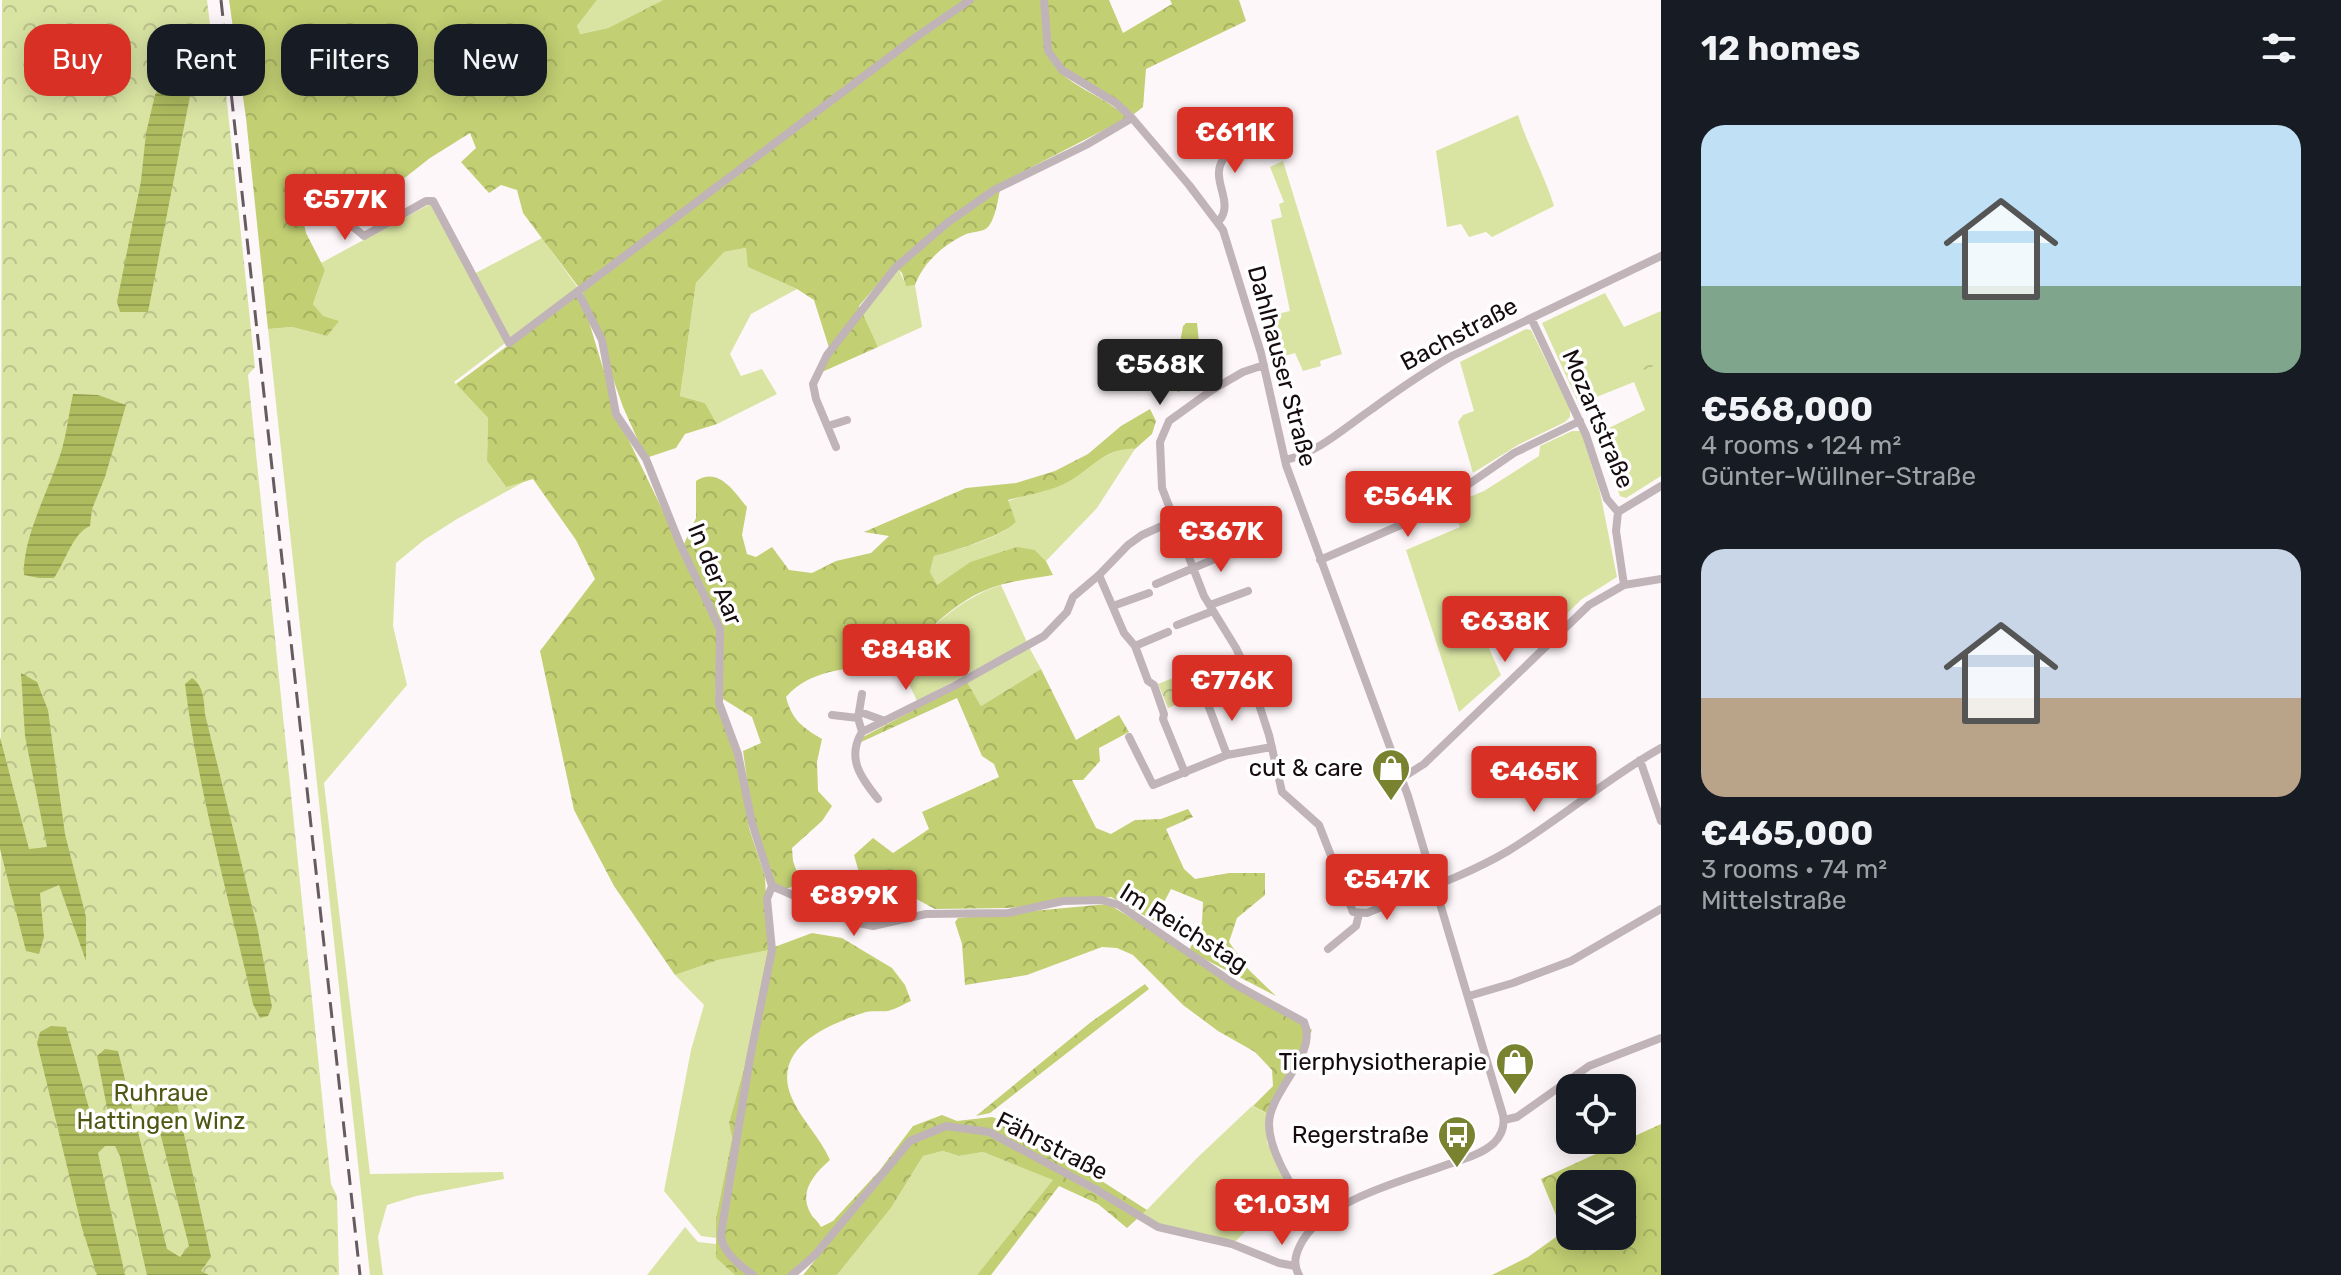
<!DOCTYPE html>
<html lang="en">
<head>
<meta charset="utf-8">
<style>
  body { margin:0; font-family:Rubik,sans-serif; background:#242831; color:#f1f3f6; height:100vh; display:flex; flex-direction:column; font-size:30px; white-space:nowrap }
  * { box-sizing:border-box; margin:0 }
  p { font-size:26px; color:#9ea1a6 }
  .icon { flex:none; width:44px; height:44px; fill:none; stroke:currentColor; stroke-width:2; stroke-linecap:round; stroke-linejoin:round }
  .map { position:relative; flex:1; overflow:hidden }
  .sheet { display:flex; flex-direction:column; background:#171b24; width:680px }
  .sheet>* { flex:none }
  .guide { position:absolute; left:24px; top:24px; width:760px; height:72px; display:flex; gap:16px }
  .buttons { position:absolute; left:1556px; top:1074px; display:grid; gap:16px }
  .buttons a { display:grid; place-items:center; width:80px; height:80px; border-radius:16px; background:#171b24; box-shadow:0 4px 20px #0003; font-size:40px }
  .price { position:absolute; translate:-50% -68px; padding:0 18px; border-radius:8px; background:#d93025; color:#fff; font-size:26px; line-height:52px; filter:drop-shadow(0 2px 4px #0008) }
  .price::after { content:''; position:absolute; left:50%; top:48px; width:24px; height:18px; margin-left:-12px; background:inherit; clip-path:polygon(0 0,100% 0,50% 100%) }
  .price.active { background:#222; color:#fff }
  ul { padding:0; list-style:none }
  li { display:grid; align-content:center; gap:16px; height:424px; padding:0 40px }
  li span { display:grid; place-items:center; height:248px; border-radius:24px; color:#555 }
  li>.icon { margin-inline-start:auto }
  span .icon { width:144px; height:144px; fill:#fffc; stroke-width:1 }
  li b { font-size:34px }
  h2 { display:flex; justify-content:space-between; align-items:center; height:96px; padding:0 40px; font-size:34px }
  .chip { padding:0 28px; border-radius:24px; background:#171b24; box-shadow:0 4px 20px #0003; font-size:28px; line-height:72px }
  .chip.active { background:#d93025; color:#fff }
  main { display:flex; flex:1; min-height:0 }
  .map>svg:first-child { display:block }
  .green { fill:#d9e4a3 }
  .forest { fill:url(#forest-crowns); fill-rule:evenodd }
  .park { fill:url(#park-crowns) }
  .water { fill:url(#water-rules) }
  .lines { fill:none; stroke-linecap:round; stroke-linejoin:round }
  .minor { stroke:#c1b4b8; stroke-width:8 }
  .rail { stroke:#655c60; stroke-width:3; stroke-dasharray:16 8; stroke-linecap:butt }
  .labels { text-anchor:middle; stroke-width:7; stroke-linejoin:round; paint-order:stroke }
  .street-label { font-size:24px; fill:#160c10; stroke:#fff }
  .poi-label { font-size:24px; fill:#160c10; stroke:#fff; text-anchor:end }
  .park-label { font-size:24px; fill:#4f5712; stroke:#fff }
</style>
</head>
<body>
<main>
<div class="map">
<svg width="1661" height="1275" viewBox="0 0 1661 1275">
  <defs>
    <pattern id="forest-crowns" width="20" height="18" patternUnits="userSpaceOnUse" patternTransform="scale(2)"><rect width="20" height="18" fill="#c2cf72"/><path d="M2 6a3 3 0 1 1 6 0M12 15a3 3 0 1 1 6 0" fill="none" stroke="#a6b162"/></pattern>
    <pattern id="park-crowns" width="20" height="18" patternUnits="userSpaceOnUse" patternTransform="scale(2)"><rect width="20" height="18" fill="#d9e4a3"/><path d="M2 6a3 3 0 1 1 6 0M12 15a3 3 0 1 1 6 0" fill="none" stroke="#bac28b"/></pattern>
    <pattern id="water-rules" width="6" height="5" patternUnits="userSpaceOnUse" patternTransform="scale(2)"><rect width="6" height="5" fill="#aebb5e"/><path d="M0 2.5h6" fill="none" stroke="#95a051"/></pattern>
  </defs>
  <rect width="100%" height="100%" fill="#fef7fa"/>
  <path class="green" d="M597 0H663L608 28 579 34 577 26Z
    M1518 115C1528 146 1544 174 1554 206L1492 237 1486 232 1469 237 1461 224 1447 227 1436 151Z
    M1283 161 1342 354 1320 361 1321 366 1303 371 1295 353 1270 360 1260 318 1290 311 1271 220 1282 217 1279 204 1284 202 1270 167Z
    M432 203 470 276 542 238 578 288 454 382 488 418 487 461 505 486 529 479 457 519 424 540 396 563 393 626 407 685 324 783 370 1174 503 1172 504 1179 416 1196 387 1205 378 1237 383 1275H370L268 329 292 327 327 336 323 317 313 304 325 270 321 263Z
    M747 248 749 267 797 289 751 314 730 354 741 376 762 369 777 394 717 424 705 403 680 396 696 283 724 252Z
    M897 266 906 285H915L922 327 878 347 861 313Z
    M1605 293 1624 327 1661 311V476L1626 498 1620 496 1597 434 1645 410 1634 382 1579 404 1542 323Z
    M1526 329 1531 330 1570 409V417L1565 422 1518 445 1473 473 1458 422 1463 415 1474 411 1460 362Z
    M1572 431H1581L1600 492 1617 577 1582 599 1538 641 1524 630 1488 646 1501 675 1459 712 1406 550 1460 527 1450 505 1484 491 1539 456 1540 446Z
    M1123 448 1135 449 1097 508 1046 561 1035 550 992 556 970 562 936 586 930 572 934 556C952 552 1007 535 1016 522L1008 501 1068 482 1095 461Z
    M1001 585 1027 642 917 701 903 671 895 665C925 632 958 599 1001 585Z
    M1029 647 1041 669 981 706 967 682Z
    M769 949 746 1061 729 1123 732 1138 716 1218V1238L701 1236 664 1191 691 1050 704 1005 675 975 718 960Z
    M1252 1106 1267 1114V1142L1289 1187 1236 1241 1148 1222 1140 1217 1197 1158Z
    M943 1151 959 1156 983 1152 1054 1180 977 1275H837L891 1208 923 1156Z
    M685 1227 698 1242 716 1244V1258L735 1275H647Z"/>
  <path class="forest" d="M229 0H597L577 26 580 34 608 28 663 0H1041C1043 14 1042 44 1048 56 1064 87 1104 94 1127 118L1001 183C999 195 996 218 988 227 982 233 972 231 964 235 943 245 923 263 915 285L906 286 902 273 894 265 859 306 878 347 822 372 831 354 814 300 797 289 748 267 746 248 724 252 696 283 680 396 705 403 717 424 685 434 676 448 646 458 623 407 583 293 523 213 517 190 501 185 489 193 461 162 476 148 470 133 430 158 383 195 361 187 341 174 315 194 302 215 306 233 325 270 313 304 323 316 339 321 327 336 292 327 268 329 246 118Z
    M1047 0H1109L1123 33 1172 4 1170 0H1239L1246 21 1146 69 1143 107 1134 114C1110 94 1064 80 1051 50 1045 37 1048 14 1047 0Z
    M580 292 618 418 720 629 715 697 736 750 749 828 765 877 769 949 812 933 842 938 892 968 905 985 911 1001C904 1004 896 1009 888 1011 880 1012 871 1010 863 1013 827 1025 772 1048 791 1096 799 1117 820 1137 830 1160 812 1176 797 1194 813 1217 816 1220 819 1223 821 1227L833 1221 880 1170 913 1126 942 1115 957 1121 992 1117 1013 1124 1147 1210 1140 1216 988 1131 946 1125 909 1141 793 1275H735L716 1258V1218L732 1138 729 1123 746 1061 768 950 718 960 675 975 614 886 574 810 540 651 595 579 576 540 533 479 506 487 487 461 488 418 456 384Z
    M1186 323H1197L1199 342 1194 386 1178 392 1172 387 1183 326Z
    M1150 409 1156 421 1152 434 1135 449C1106 447 1091 469 1068 482 1051 491 1027 495 1008 500L1016 522C1007 534 952 552 934 556L930 572 937 585 970 562 1017 547 1035 550 1046 561 1053 575C1031 579 1007 581 986 590 951 604 921 637 895 665 858 668 813 666 786 697 792 720 802 727 822 739L817 762 818 791 832 806 822 821 792 848 793 861 799 878 791 887 784 889 774 883 753 822 743 751 761 743 752 717 723 699V629L684 544 696 518V481C718 466 734 491 747 507L742 535 747 554 756 557 772 547 789 570 812 573 836 561 871 553 889 536 864 532 966 488 1016 483 1055 471 1088 454 1121 426Z
    M1041 669 1076 740 1119 715 1129 732 1099 748 1100 761 1083 780H1072L1096 828 1111 834 1135 820 1161 819 1188 809 1193 817 1166 829 1184 869 1195 879 1229 873H1265V895L1237 918 1229 942 1249 970 1276 996 1189 951 1202 922 1203 902 1171 889 1154 921 1111 897 1008 908 935 909 907 894 860 876 854 855 873 838 893 853 929 829 922 812 999 777 994 764 982 756 957 698 859 743 863 737 967 682 981 706Z
    M1108 904 1296 1016 1312 1030 1268 1114 1253 1106 1273 1086 1272 1070 1255 1052 1218 1031 1183 1005 1133 955 1117 948 1102 947 1027 975 965 985 962 944 955 922 958 918Z
    M1145 984 1149 989 990 1113 976 1116 1091 1022Z
    M1661 1124V1275H1492L1528 1257 1563 1232 1541 1179ZM1570 1184H1622V1236H1570Z
    M946 1127 989 1133 1138 1218 1127 1228 1098 1204 1059 1186 991 1275H977L1053 1180 983 1152 959 1156 943 1151 923 1156 891 1208 837 1275H803L911 1143Z"/>
  <path class="park" d="M2 0H207L216 73 224 74 255 367 248 375 331 1184 337 1196 339 1275H0Z
    M1658 354 1661 363 1622 379 1618 369Z
    M1190 671 1198 675 1205 693 1168 708 1158 684Z"/>
  <path class="water" d="M158 90H173L190 96 148 312H120L117 302 141 181 146 133 155 95Z
    M73 394 98 395 126 405 105 477 92 509 90 526C72 534 66 561 54 578H39L24 575C22 537 51 486 62 449 67 431 69 413 73 394Z
    M21 673 37 682 48 710 65 834 86 917V961L59 885 40 893 44 937 39 954 26 951 0 849V737L29 849 47 847 25 736Z
    M192 678C204 686 204 701 205 714L258 931 272 1007 268 1016 260 1018 253 1004C229 898 198 792 185 684Z
    M51 1026 66 1027 92 1119 102 1120 108 1113 97 1056 105 1049 118 1051 167 1249 180 1257 189 1246 154 1109 164 1098 177 1103 211 1257 201 1271 209 1275H147L120 1156 115 1146H105L98 1153 125 1275H97L82 1228 37 1043 40 1032Z"/>
  <g class="lines">
    <path class="minor" d="M1044 0 1048 51 1062 70 1116 103 1132 118 1189 185 1223 230 1261 353 1286 465 1408 796 1503 1115C1505 1126 1502 1135 1494 1143 1482 1154 1464 1159 1449 1164 1404 1181 1330 1198 1303 1240 1296 1252 1292 1263 1299 1275
      M334 201 346 221 364 236 426 201H433L509 343 916 37 970 0
      M1219 221C1236 201 1207 178 1225 157 1237 144 1257 134 1272 125
      M578 292 602 340 616 414 646 459 680 544 720 629 719 703 738 754 752 823 772 886
      M1531 318 1586 435 1607 499 1618 512 1616 531 1624 585
      M1264 365 1243 372 1212 390 1169 421 1160 442 1162 488 1204 596 1236 648 1251 680 1269 735 1282 792 1319 825 1353 912 1367 913C1414 893 1464 877 1508 851 1561 819 1607 778 1661 748
      M828 426 847 420
      M836 447 816 399 813 384 827 355 895 268 947 223 994 190 1086 145 1132 118
      M1285 460C1318 453 1344 428 1372 409 1398 390 1424 372 1452 356L1661 256
      M1618 512 1661 486
      M1193 517 1201 520 1221 510
      M1320 560 1410 521 1453 495 1514 453 1580 421
      M1099 575 1124 633 1135 646 1148 681 1154 685 1164 714 1163 719 1185 773
      M1156 584 1238 549
      M1210 605 1248 591
      M1113 606 1149 593
      M1177 625 1213 611
      M1135 646 1168 632
      M1207 702 1227 755
      M860 712 885 721
      M832 715 858 718
      M862 732 858 718 862 694
      M1129 737 1153 785 1227 755 1272 747
      M1640 760 1661 821
      M1402 778 1424 764 1589 605 1624 585 1661 579
      M878 799C861 778 846 758 862 732L954 686 1044 636 1067 612 1073 597 1099 575 1128 545 1142 535 1173 521
      M772 886 854 922 873 926 926 914 1008 913 1063 901 1102 900 1119 905 1236 985 1304 1022C1319 1054 1269 1091 1269 1124 1269 1156 1300 1197 1315 1225
      M1328 949 1356 926 1359 914
      M1469 996 1513 983 1571 961 1661 909
      M1504 1120 1517 1117 1589 1066 1661 1038
      M753 1275C740 1266 721 1251 721 1234L750 1058 772 950 767 899 772 886
      M792 1275 815 1255 910 1141 946 1126 989 1132 1095 1189 1158 1227 1232 1244 1279 1263 1295 1266"/>
    <path class="rail" d="M221 0 360 1275"/>
  </g>
  <defs>
    <symbol id="shop-pin" viewBox="-11 -11 22 30"><path d="M0 17L-7.5 6A9.5 9.5 0 1 1 7.5 6Z" fill="#78822f" stroke="#fff"/><path d="M-5-2.5h2.3a2.7 3.5 0 0 1 5.4 0H5L5.5 6h-11ZM-1.5-2.5h3a1.5 2.3 0 0 0-3 0Z" fill="#fff"/></symbol>
    <symbol id="bus-pin" viewBox="-11 -11 22 30"><path d="M0 17L-7.5 6A9.5 9.5 0 1 1 7.5 6Z" fill="#78822f" stroke="#fff"/><path d="M-5-6H5V4H4V6H2V4H-2V6H-4V4H-5ZM-3.5-4V0h7V-4ZM-3.5 1.2v1.5H-2V1.2ZM2 1.2v1.5H3.5V1.2Z" fill="#fff"/></symbol>
  </defs>
  <g fill-rule="evenodd">
    <use href="#shop-pin" x="1369" y="746" width="44" height="60"/>
    <use href="#shop-pin" x="1493" y="1040" width="44" height="60"/>
    <use href="#bus-pin" x="1435" y="1113" width="44" height="60"/>
  </g>
  <g class="labels">
    <g class="street-label">
      <text transform="translate(1459 334) rotate(-28)" y="8">Bachstraße</text>
      <text transform="translate(1282 366) rotate(75)" y="8">Dahlhauser Straße</text>
      <text transform="translate(1598 419) rotate(67)" y="8">Mozartstraße</text>
      <text transform="translate(715 574) rotate(68)" y="8">In der Aar</text>
      <text transform="translate(1184 928) rotate(32)" y="8">Im Reichstag</text>
      <text transform="translate(1052 1146) rotate(27)" y="8">Fährstraße</text>
    </g>
    <g class="poi-label">
      <text x="1363" y="776">cut &amp; care</text>
      <text x="1487" y="1070">Tierphysiotherapie</text>
      <text x="1429" y="1143">Regerstraße</text>
    </g>
    <g class="park-label">
      <text x="161" y="1101">Ruhraue<tspan x="161" dy="28">Hattingen Winz</tspan></text>
    </g>
  </g>
</svg>
<div class="buttons">
<a><svg class="icon" aria-label="locate" viewBox="0 0 24 24"><circle cx="12" cy="12" r="6"/><path d="M12 2v4M12 18v4M2 12h4M18 12h4"/></svg></a>
<a><svg class="icon" aria-label="layers" viewBox="0 0 24 24"><path d="M12 4l9 5-9 5-9-5zM3 14l9 5 9-5"/></svg></a>
</div>
<b class="price" style="left:1235px;top:175px">€611K</b>
<b class="price" style="left:345px;top:242px">€577K</b>
<b class="price active" style="left:1160px;top:407px">€568K</b>
<b class="price" style="left:1408px;top:539px">€564K</b>
<b class="price" style="left:1221px;top:574px">€367K</b>
<b class="price" style="left:1505px;top:664px">€638K</b>
<b class="price" style="left:906px;top:692px">€848K</b>
<b class="price" style="left:1232px;top:723px">€776K</b>
<b class="price" style="left:1534px;top:814px">€465K</b>
<b class="price" style="left:1387px;top:922px">€547K</b>
<b class="price" style="left:854px;top:938px">€899K</b>
<b class="price" style="left:1282px;top:1247px">€1.03M</b>
<div class="guide">
<a class="chip active">Buy</a>
<a class="chip">Rent</a>
<a class="chip">Filters</a>
<a class="chip">New</a>
</div>
</div>
<section class="sheet">
<h2>12 homes<svg class="icon" aria-label="filters" viewBox="0 0 24 24"><path d="M4 7h16M4 17h16"/><circle cx="9" cy="7" r="2"/><circle cx="15" cy="17" r="2"/></svg></h2>
<ul>
<li><span style="background:linear-gradient(#bfe0f5 65%,#7fa58c 0)"><svg class="icon" aria-label="home" viewBox="0 0 24 24"><path d="M3 11l9-7 9 7M6 9v11h12V9"/></svg></span><div><b>€568,000</b><p>4 rooms · 124 m²</p><p>Günter-Wüllner-Straße</p></div></li>
<li><span style="background:linear-gradient(#c9d6e8 60%,#b9a48a 0)"><svg class="icon" aria-label="home" viewBox="0 0 24 24"><path d="M3 11l9-7 9 7M6 9v11h12V9"/></svg></span><div><b>€465,000</b><p>3 rooms · 74 m²</p><p>Mittelstraße</p></div></li>
</ul>
</section>
</main>
</body>
</html>
